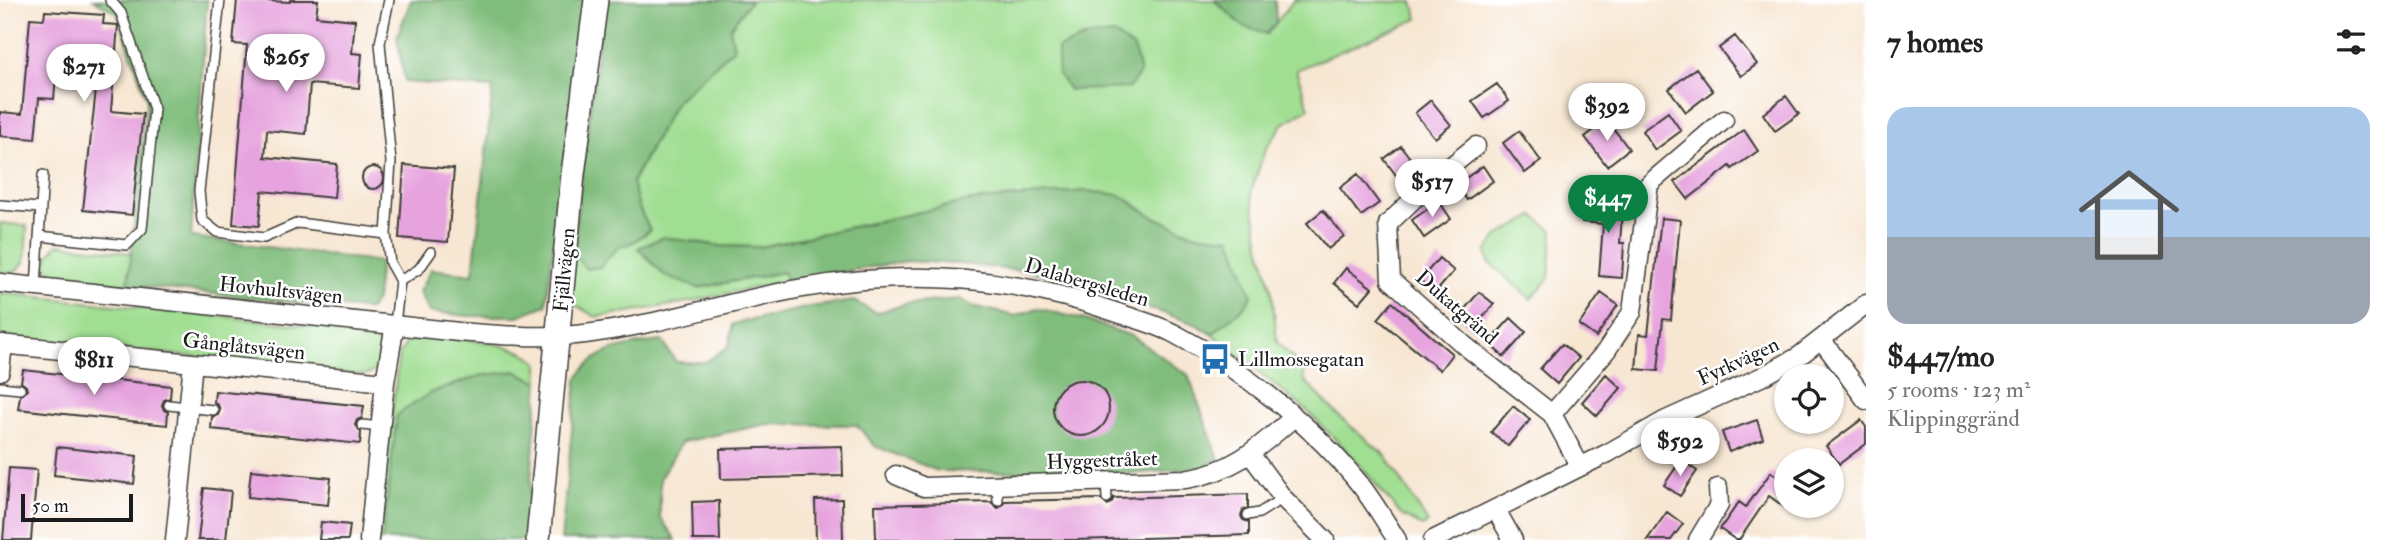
<!DOCTYPE html>
<html lang="en">
<head>
<meta charset="utf-8">
<style>
  body { margin:0; font-family:"IM FELL Double Pica",serif; background:#f6f6f6; color:#222; height:100vh; display:flex; flex-direction:column; font-size:26px; white-space:nowrap }
  * { box-sizing:border-box; margin:0 }
  p { font-size:23px; color:#767676 }
  .icon { flex:none; width:38px; height:38px; fill:none; stroke:currentColor; stroke-width:2; stroke-linecap:round; stroke-linejoin:round }
  .map { position:relative; flex:1; overflow:hidden }
  .panel { display:flex; flex-direction:column; background:#fff; width:525px }
  .panel>* { flex:none }
  .controls { position:absolute; left:1774px; top:364px; display:grid; gap:14px }
  .controls a { display:grid; place-items:center; width:70px; height:70px; border-radius:50%; background:#fff; box-shadow:0 2px 5px #0004; font-size:35px }
  .scale { position:absolute; left:21px; bottom:18px; width:112px; box-sizing:border-box; padding-left:7px; border:4px solid #1c1c1c; border-top:0; font-size:19px; line-height:24px; white-space:nowrap; color:#1c1c1c; -webkit-text-stroke:5px #fff; paint-order:stroke }
  .price { position:absolute; translate:-50% -60px; padding:0 16px; border-radius:24px; background:#fff; color:#222; font-size:23px; line-height:46px; filter:drop-shadow(0 2px 4px #0008) }
  .price::after { content:''; position:absolute; left:50%; top:42px; width:21px; height:16px; margin-left:-10px; background:inherit; clip-path:polygon(0 0,100% 0,50% 100%) }
  .price.selected { background:#0b8043; color:#fff }
  ul { padding:0; list-style:none }
  li { display:grid; align-content:center; gap:14px; height:371px; padding:0 21px }
  li+li { border-top:2px solid #e0e0e0 }
  li span { display:grid; place-items:center; height:217px; border-radius:21px; color:#555 }
  li>.icon { margin-inline-start:auto }
  span .icon { width:126px; height:126px; fill:#fffc; stroke-width:1 }
  li b { font-size:30px }
  h2 { display:flex; justify-content:space-between; align-items:center; height:84px; padding:0 21px; font-size:30px }
  main { display:flex; flex:1; min-height:0 }
  .map>svg:first-child { display:block }
  .green { fill:#a0de92; stroke:#5e7d57; stroke-width:2 }
  .forest { fill:#80bd7c; stroke:#4e6c4c; stroke-width:2 }
  .building { fill:#e6a3de }
  .lines { fill:none; stroke-linecap:round; stroke-linejoin:round }
  .service-casing { stroke:#3d3a37; stroke-width:12 }
  .minor-casing { stroke:#3d3a37; stroke-width:21 }
  .tertiary-casing { stroke:#3d3a37; stroke-width:26 }
  .service { stroke:#fff; stroke-width:9 }
  .minor { stroke:#fff; stroke-width:18 }
  .tertiary { stroke:#fff; stroke-width:23 }
  .labels { text-anchor:middle; stroke-width:5; stroke-linejoin:round; paint-order:stroke }
  .street-label { font-size:21px; fill:#1c1c1c; stroke:#fff }
  .poi-label { font-size:21px; fill:#1c1c1c; stroke:#fff; text-anchor:start }
</style>
</head>
<body>
<main>
<div class="map">
<svg width="1866" height="540" viewBox="0 0 1866 540">
  <rect width="100%" height="100%" fill="#fff"/>
  <filter id="ink" filterUnits="userSpaceOnUse"><feTurbulence type="fractalNoise" baseFrequency=".0143" numOctaves="2"/><feDisplacementMap in="SourceGraphic" scale="14" xChannelSelector="R" yChannelSelector="G"/><feConvolveMatrix kernelMatrix="1 2 1 2 8 2 1 2 1" color-interpolation-filters="sRGB"/></filter>
  <filter id="wash" filterUnits="userSpaceOnUse"><feTurbulence type="fractalNoise" baseFrequency=".00686" numOctaves="4" result="noise"/><feDisplacementMap in="SourceGraphic" scale="28" xChannelSelector="R" yChannelSelector="G"/><feGaussianBlur stdDeviation="1.57" result="paint"/><feColorMatrix in="noise" values="0 0 0 0 0 0 0 0 0 0 0 0 0 0 0 0 0 1.4 0 .05"/><feComposite in="paint" operator="in"/></filter>
  <g filter="url(#wash)">
    <rect width="100%" height="100%" fill="#f7e6d1"/>
    <path class="green" d="M751 0H1214L1224 9 1267 34 1294 0 1413 2 1418 19 1296 70 1309 108 1283 124 1265 150 1251 192 1260 245 1272 292 1277 342 1304 370V380L1341 418 1386 456 1428 523 1422 526 1401 515 1355 459 1307 411 1212 334 1244 307 1231 239 1193 234 1154 217 1120 195 1086 191 971 201 760 247 720 246 691 241 639 248 665 276 698 288 784 272 787 281 678 304 596 317 572 303 571 297 572 252 600 267 617 248 633 242 650 231 639 208 632 183 676 100 733 48 730 28Z
      M1534 216 1553 231 1549 278 1531 299 1489 262 1486 252 1498 236Z
      M0 223 27 226 25 261 14 273 0 272Z
      M58 244 132 253 128 285 56 278 46 266 49 255Z
      M0 293 359 331C381 336 386 352 375 371L365 375 0 336Z
      M425 336C455 340 518 340 538 363L539 382 515 371 411 407 397 415 382 540H377L399 355 407 342Z"/>
    <path class="forest" d="M94 0H207L191 237 380 262 376 299 370 310 128 285 147 100 117 13Z
      M411 0H585L546 305 518 316H469L429 312 419 292 431 269 473 274 493 88 405 82 397 37Z
      M604 0H751L730 28 734 48 676 101 632 182 639 208 650 230 633 242 617 248 600 267 586 269 572 252Z
      M1214 0H1275L1276 23 1267 34 1243 26Z
      M1114 34 1134 48 1140 73 1129 88 1069 90 1058 73V48L1090 36Z
      M1086 191 1120 195 1154 217 1193 234 1231 238 1252 296 1244 307 1212 334 1195 324 1089 287 1033 272 960 264 908 261 787 281 783 272 698 288 665 276 638 248 663 237 720 246 760 247 971 201Z
      M960 299 972 306 1016 316 1037 308 1085 320 1132 336 1188 375 1219 459 1205 467 1142 473 938 471 874 446 857 425 767 424 682 442 660 478V517L676 540H561L577 380C593 348 629 345 662 341L676 362H705L729 346 733 324 810 307 854 301 876 313 906 304Z
      M515 371 539 382 526 540H382L397 415 430 393 479 376Z"/>
    <g id="blocks">
      <path class="building" d="M237 0 290 2V0H318L316 16 355 20 352 53 362 54 359 88 310 84 306 134 267 130 265 157 337 164 334 198 262 191 259 226 233 224 247 45 233 44Z
        M45 11 104 15 103 24 118 25 111 111 143 114 132 215 83 210 96 89 85 88 87 56 58 53 54 99 39 98 35 139 0 136V112L22 114 30 18 44 19Z
        M1735 36 1757 64 1741 76 1719 48Z
        M1696 68 1713 91 1686 112 1669 89Z
        M1497 84 1509 101 1484 118 1472 101Z
        M1786 96 1799 114 1775 131 1763 114Z
        M1431 100 1451 125 1435 138 1415 113Z
        M1668 112 1681 131 1655 150 1642 131Z
        M1607 120 1629 149 1607 166 1585 137Z
        M1744 130 1758 151 1732 169 1730 166 1688 199 1675 182Z
        M1519 131 1541 161 1525 173 1503 143Z
        M1401 146 1419 170 1402 183 1384 159Z
        M404 165 454 169 448 242 399 238Z
        M1483 166 1493 181 1467 200 1456 185Z
        M362 178a11 11 0 1 1 22 0a11 11 0 1 1-22 0Z
        M1358 174 1379 203 1361 216 1340 188Z
        M1583 200 1623 203 1620 243H1624L1622 278 1599 276 1603 224 1582 222Z
        M1439 201 1451 219 1424 238 1412 220Z
        M1323 210 1344 236 1328 249 1307 223Z
        M1661 218 1680 220 1671 320 1663 319 1658 371 1636 369 1639 334 1648 335Z
        M1439 258 1454 271 1435 293 1420 280Z
        M1346 268 1372 288 1359 303 1334 283Z
        M1479 292 1494 304 1473 329 1458 317Z
        M1601 293 1618 305 1596 337 1579 325Z
        M1392 302 1452 354 1440 370 1378 319Z
        M1511 318 1526 332 1504 357 1488 343Z
        M1562 344 1579 358 1557 384 1540 369Z
        M23 370 171 386 170 398 164 400 162 405 164 410 168 412 167 425 18 409 20 396 27 390 26 386 21 382Z
        M1606 374 1621 388 1597 416 1582 402Z
        M1053 408a28 28 0 1 1 56 0a28 28 0 1 1-56 0Z
        M215 391 364 406 362 418 357 420 355 425 361 432 360 444 211 429 212 417 218 415 220 410 218 405 214 403Z
        M1513 406 1530 420 1508 446 1491 432Z
        M1757 420 1763 439 1729 452 1722 432Z
        M1861 420 1866 427V444L1839 464 1826 446Z
        M842 446 843 476 721 479 720 449Z
        M57 447 137 456 134 484 54 475Z
        M1681 460 1697 471 1680 496 1664 485Z
        M9 468 37 470 31 540H3Z
        M251 470 331 478 328 505 248 497Z
        M1771 472 1787 483V509L1769 496 1739 540H1736L1720 529 1739 502 1746 507Z
        M204 488 231 491 226 540H198Z
        M1248 494V508L1243 510 1241 516 1243 520 1249 522V535L1074 540H876L875 505 991 502 998 508 1002 506 1005 501 1100 499 1107 505 1111 503 1114 498Z
        M842 499 843 540H816L815 500Z
        M719 501 720 540H693L692 502Z
        M1667 512 1683 524 1671 540H1647Z
        M321 522 350 525 348 540H319Z"/>
    </g>
  </g>
  <g filter="url(#ink)">
    <use href="#blocks" fill-opacity="0" stroke="#3d3a37" stroke-width="2"/>
    <g class="lines">
      <defs>
        <path id="service" d="M220 0 199 191 202 220 217 232 264 238 298 223 386 234 390 263 400 281 395 324
          M0 205 41 208
          M386 234 391 162 380 43 389 0
          M39 236 127 245 142 229 154 109 121 13 110 0
          M400 281 419 269 431 252
          M36 287 43 175
          M0 387 20 389
          M169 405 213 410
          M362 425 380 427
          M1106 482 1107 498
          M997 485 998 501
          M1248 515 1259 513 1283 498"/>
        <path id="minor" d="M1476 146 1429 184 1388 224 1391 280 1464 345 1552 414 1580 466
          M0 283 459 332C501 335 543 339 585 334 659 325 730 301 803 288 912 269 1011 276 1115 312 1135 319 1156 324 1175 334 1242 369 1315 427 1362 487 1375 504 1386 523 1397 540
          M1821 339 1866 400
          M0 344 385 382 395 324
          M0 371 3 344
          M1552 414 1606 351 1632 312 1649 184 1724 120
          M1251 455 1283 498 1325 540
          M896 475 924 487 1185 479C1233 472 1258 448 1293 418
          M1496 510 1513 540
          M175 540 193 363
          M369 540 385 382
          M1433 540 1608 453 1664 421 1761 377 1798 357 1866 304
          M1698 540 1719 505 1718 488"/>
        <path id="tertiary" d="M538 540 573 174 596 0"/>
      </defs>
      <use href="#service" class="service-casing"/>
      <use href="#minor" class="minor-casing"/>
      <use href="#tertiary" class="tertiary-casing"/>
      <use href="#service" class="service"/>
      <use href="#minor" class="minor"/>
      <use href="#tertiary" class="tertiary"/>
    </g>
  </g>
  <defs>
    <symbol id="bus-bare" viewBox="-9 -9 18 18"><path d="M-5-6H5V4H4V6H2V4H-2V6H-4V4H-5ZM-3.5-4V0h7V-4ZM-3.5 1.2v1.5H-2V1.2ZM2 1.2v1.5H3.5V1.2Z" fill="#1f6fb2" stroke="#fff" stroke-width="2.5" paint-order="stroke"/></symbol>
  </defs>
  <g fill-rule="evenodd">
    <use href="#bus-bare" x="1193" y="337" width="44" height="44"/>
  </g>
  <g class="labels">
    <g class="street-label">
      <text transform="translate(564 270) rotate(-85)" y="7">Fjällvägen</text>
      <text transform="translate(1087 282) rotate(16)" y="7">Dalabergsleden</text>
      <text transform="translate(281 290) rotate(6)" y="7">Hovhultsvägen</text>
      <text transform="translate(1457 307) rotate(41)" y="7">Dukatgränd</text>
      <text transform="translate(244 346) rotate(6)" y="7">Gånglåtsvägen</text>
      <text transform="translate(1738 361) rotate(-25)" y="7">Fyrkvägen</text>
      <text transform="translate(1102 460) rotate(-2)" y="7">Hyggestråket</text>
    </g>
    <g class="poi-label">
      <text x="1238" y="366">Lillmossegatan</text>
    </g>
  </g>
</svg>
<div class="controls">
<a><svg class="icon" aria-label="locate" viewBox="0 0 24 24"><circle cx="12" cy="12" r="6"/><path d="M12 2v4M12 18v4M2 12h4M18 12h4"/></svg></a>
<a><svg class="icon" aria-label="layers" viewBox="0 0 24 24"><path d="M12 4l9 5-9 5-9-5zM3 14l9 5 9-5"/></svg></a>
</div>
<div class="scale">50 m</div>
<b class="price" style="left:286px;top:94px">$265</b>
<b class="price" style="left:84px;top:104px">$271</b>
<b class="price" style="left:1607px;top:143px">$392</b>
<b class="price" style="left:1432px;top:219px">$517</b>
<b class="price selected" style="left:1608px;top:235px">$447</b>
<b class="price" style="left:94px;top:397px">$811</b>
<b class="price" style="left:1680px;top:478px">$592</b>
</div>
<section class="panel">
<h2>7 homes<svg class="icon" aria-label="filters" viewBox="0 0 24 24"><path d="M4 7h16M4 17h16"/><circle cx="9" cy="7" r="2"/><circle cx="15" cy="17" r="2"/></svg></h2>
<ul>
<li><span style="background:linear-gradient(#a9c7e8 60%,#9aa5b1 0)"><svg class="icon" aria-label="home" viewBox="0 0 24 24"><path d="M3 11l9-7 9 7M6 9v11h12V9"/></svg></span><div><b>$447/mo</b><p>5 rooms · 123 m²</p><p>Klippinggränd</p></div></li>
</ul>
</section>
</main>
</body>
</html>
